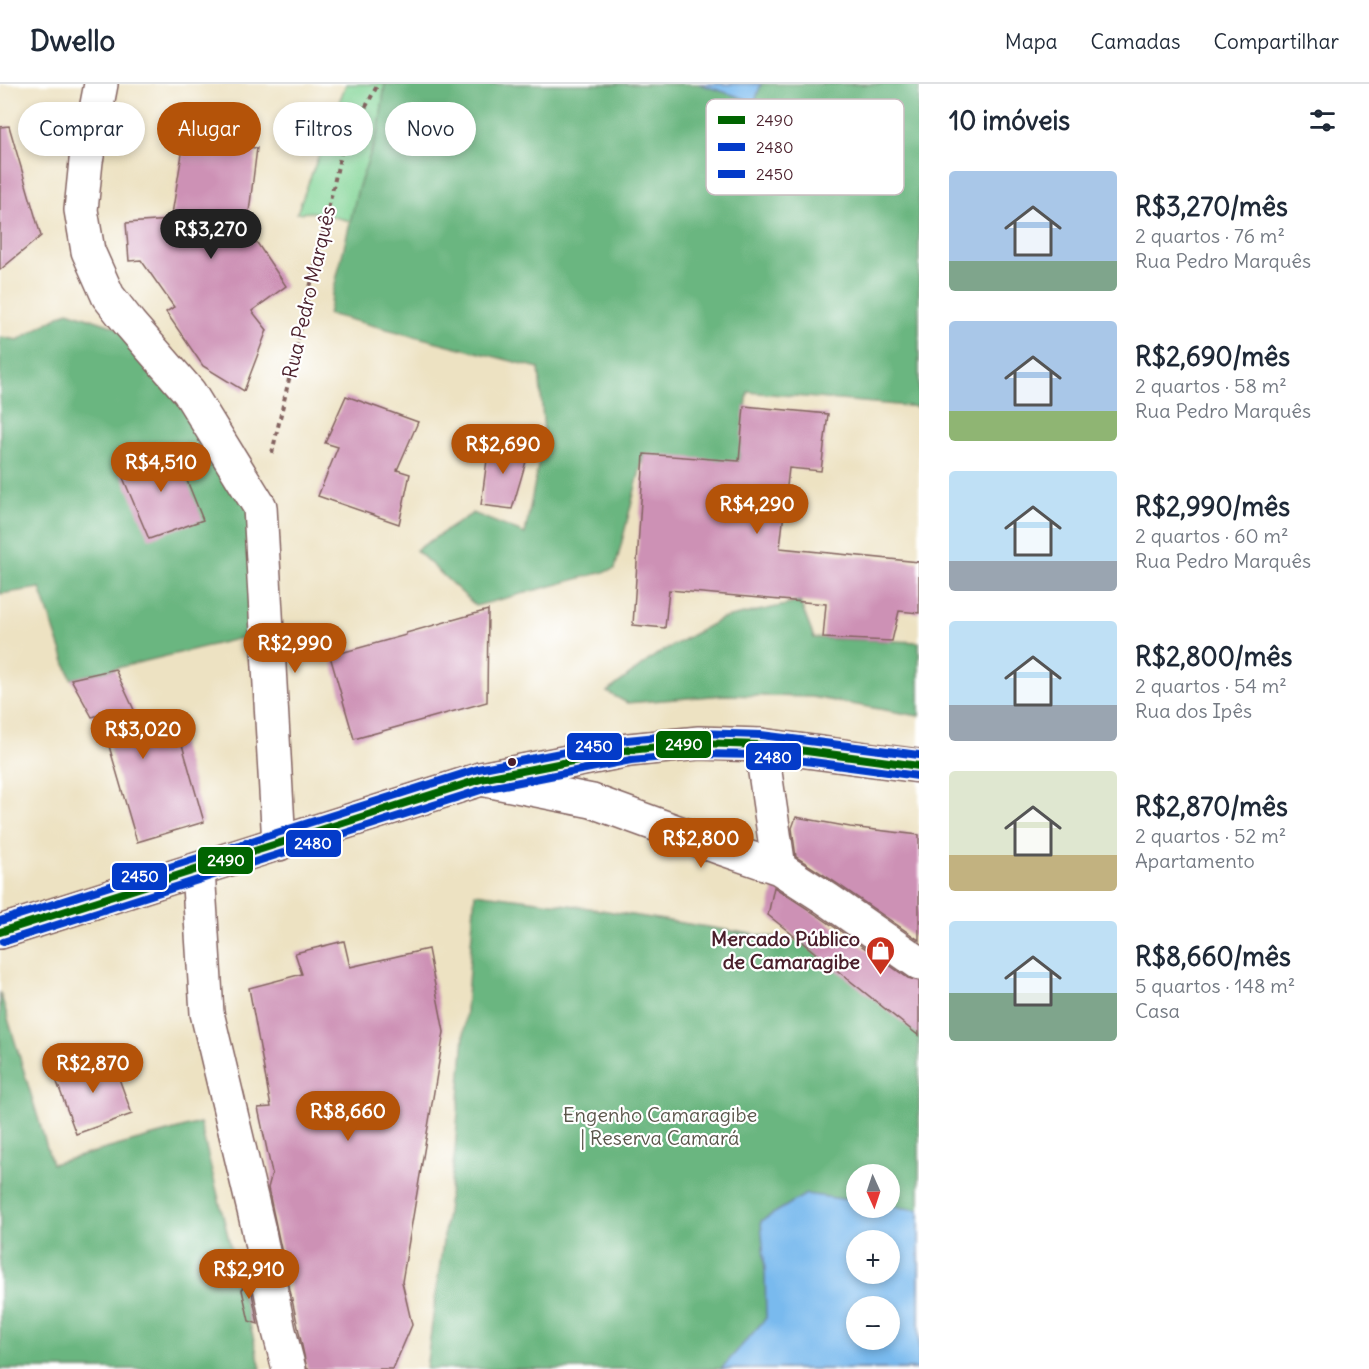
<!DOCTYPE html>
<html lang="pt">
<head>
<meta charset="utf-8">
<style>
  body { margin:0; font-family:Delius,sans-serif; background:#f6f6f7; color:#1f2937; height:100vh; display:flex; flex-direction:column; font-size:22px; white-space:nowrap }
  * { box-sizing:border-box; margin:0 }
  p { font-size:20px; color:#747a83 }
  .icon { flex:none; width:33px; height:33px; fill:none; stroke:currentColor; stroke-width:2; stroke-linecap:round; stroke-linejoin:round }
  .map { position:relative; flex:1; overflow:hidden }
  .sheet { display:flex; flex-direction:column; background:#fff; width:450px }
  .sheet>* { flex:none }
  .top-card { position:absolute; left:18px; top:18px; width:570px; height:54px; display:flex; gap:12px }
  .needle { width:39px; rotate:177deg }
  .buttons { position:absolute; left:846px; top:1080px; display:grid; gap:12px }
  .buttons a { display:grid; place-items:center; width:54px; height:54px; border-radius:50%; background:#fff; box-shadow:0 3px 9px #0003; font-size:30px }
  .price { position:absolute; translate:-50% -51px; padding:0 14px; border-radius:21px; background:#b45309; color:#fff; font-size:20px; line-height:39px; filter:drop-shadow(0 2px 3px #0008) }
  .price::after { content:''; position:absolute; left:50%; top:36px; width:18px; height:14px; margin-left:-9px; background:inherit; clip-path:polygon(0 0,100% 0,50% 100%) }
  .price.active { background:#222; color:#fff }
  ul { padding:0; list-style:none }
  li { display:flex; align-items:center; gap:18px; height:150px; padding:0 30px }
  li span { display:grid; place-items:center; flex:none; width:168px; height:120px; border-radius:6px; color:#555 }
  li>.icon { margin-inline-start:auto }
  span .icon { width:72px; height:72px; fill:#fffc; stroke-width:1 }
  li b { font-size:26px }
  h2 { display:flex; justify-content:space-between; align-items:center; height:72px; padding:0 30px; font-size:26px }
  .pill { padding:0 21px; border-radius:27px; background:#fff; box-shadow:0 3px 9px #0003; font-size:21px; line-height:54px }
  .pill.active { background:#b45309; color:#fff }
  header { display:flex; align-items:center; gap:36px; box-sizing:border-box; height:84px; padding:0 30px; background:#fff; border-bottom:2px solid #e0e1e3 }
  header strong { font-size:28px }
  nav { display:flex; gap:33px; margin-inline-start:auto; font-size:21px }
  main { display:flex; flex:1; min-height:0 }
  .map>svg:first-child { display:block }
  .green { fill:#83d597; stroke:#667a61; stroke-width:1.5 }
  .forest { fill:#6ab680; stroke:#5a6a56; stroke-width:1.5; fill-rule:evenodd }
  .water { fill:#79baee; stroke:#626c8c; stroke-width:1.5; fill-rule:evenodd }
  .building { fill:#cd91b5 }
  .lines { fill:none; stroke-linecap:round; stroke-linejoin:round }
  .minor-casing { stroke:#836360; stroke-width:36 }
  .major-casing { stroke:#836360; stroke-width:36 }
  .path { stroke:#836360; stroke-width:4; stroke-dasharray:4.5 4.5; stroke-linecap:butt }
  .minor { stroke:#fff; stroke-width:33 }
  .major { stroke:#fff; stroke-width:33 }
  .bus-1-casing { stroke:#fff; stroke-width:12 }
  .bus-2-casing { stroke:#fff; stroke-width:12 }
  .bus-3-casing { stroke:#fff; stroke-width:12 }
  .bus-1 { stroke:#006400; stroke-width:8 }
  .bus-2 { stroke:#043bc9; stroke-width:8 }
  .bus-3 { stroke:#043bc9; stroke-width:8 }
  .bus-dot { fill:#4a1f2b; stroke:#fff; stroke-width:2 }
  .labels { text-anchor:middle; stroke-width:4.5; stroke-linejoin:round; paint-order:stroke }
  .street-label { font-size:20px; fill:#4a1f2b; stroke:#fff }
  .poi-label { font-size:20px; font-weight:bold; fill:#4a1f2b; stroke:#fff; text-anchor:end }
  .park-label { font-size:20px; fill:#5b564b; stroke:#fff }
  .key { fill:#fff; stroke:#c9bcbf; stroke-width:1.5 }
  .key-label { font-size:16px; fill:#4a1f2b }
  .line-badge { stroke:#fff; stroke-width:2 }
  .badge-label { font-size:16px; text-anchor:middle; font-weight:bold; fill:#fff }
</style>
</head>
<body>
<header>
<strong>Dwello</strong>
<nav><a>Mapa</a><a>Camadas</a><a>Compartilhar</a></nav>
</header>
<main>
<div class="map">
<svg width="919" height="1285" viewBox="0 0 919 1285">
  <rect width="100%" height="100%" fill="#fff"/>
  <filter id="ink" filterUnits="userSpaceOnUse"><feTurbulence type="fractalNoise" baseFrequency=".0167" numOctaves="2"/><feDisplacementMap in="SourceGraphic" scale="12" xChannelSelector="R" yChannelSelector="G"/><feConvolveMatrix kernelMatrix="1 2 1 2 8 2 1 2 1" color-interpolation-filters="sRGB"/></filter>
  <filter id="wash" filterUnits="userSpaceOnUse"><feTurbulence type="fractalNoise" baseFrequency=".008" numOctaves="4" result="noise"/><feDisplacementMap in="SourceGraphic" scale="24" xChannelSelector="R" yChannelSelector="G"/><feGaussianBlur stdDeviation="1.35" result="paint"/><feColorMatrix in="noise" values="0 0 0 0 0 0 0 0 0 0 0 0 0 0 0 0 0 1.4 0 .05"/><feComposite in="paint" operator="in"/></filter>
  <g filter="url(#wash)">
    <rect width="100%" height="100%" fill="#ede2c2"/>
    <path class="green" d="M346 0H385L379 45 358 105 351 137 313 128 297 129Z"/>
    <path class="forest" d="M385 0H919V323L748 308 738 384 644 370 615 485 476 522 416 466 473 429 525 450 544 350 539 284 328 230 358 105 379 45Z
      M68 227 115 243 189 308 260 423 254 551 71 595 40 504 0 510V253L18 256Z
      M800 518 814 554 919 558V632L812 613 724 611 627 619 607 608 656 571 721 535Z
      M475 809 576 822 919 877V1285H426L455 1067ZM856 1090H890V1124H856ZM856 1156H890V1190H856ZM856 1222H890V1256H856Z
      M0 908 52 1080 200 1039 261 1285H0Z"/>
    <path class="water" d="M699 0H761L755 18Z
      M806 1110 856 1117V1124H890V1122L919 1126V1285H721L766 1234 765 1188 761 1137ZM856 1156H890V1190H856ZM856 1222H890V1256H856Z"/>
    <g id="blocks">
      <path class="building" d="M9 42 41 152 0 186V43Z
        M184 58 257 64 247 144 286 202 252 227 267 246 244 307 203 282 166 228 174 223 141 176 129 177 126 139 171 136Z
        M346 312 418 338 397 386 410 390 399 440 318 412 338 363 325 359Z
        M744 322 828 330 821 387 789 384 780 464 919 478V529L899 527 892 557 823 554 826 520 669 506 665 544 633 541 644 370 739 377Z
        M489 361 530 364 512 425 481 421Z
        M173 362 203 436 149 455 118 382Z
        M488 526 487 618 354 655 330 572 406 551V549Z
        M115 585 143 645 175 636 204 738 137 758 100 631 92 633 71 595Z
        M796 733 850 743 919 751V856L838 800 796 773 792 744Z
        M774 803 817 831 908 894 919 897V952L768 831Z
        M344 857 350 883 428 865 444 948 402 1198 412 1241 393 1285H307L268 1104 272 1089 258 1024 271 1023 249 904 302 890 295 869Z
        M110 970 132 1030 76 1050 54 990Z
        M247 1184 258 1240 249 1237 242 1206Z"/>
    </g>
  </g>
  <g filter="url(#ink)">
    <use href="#blocks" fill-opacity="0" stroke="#836360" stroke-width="1.5"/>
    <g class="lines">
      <defs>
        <path id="minor" d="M101 0 86 77 81 126 88 167 108 212 130 240 189 308 260 423 279 760
          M761 661 779 784
          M481 695 592 717 721 764 779 784 827 815 919 879
          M198 786 207 929 258 1143 279 1247 289 1285"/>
        <path id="major" d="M0 848 481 695 629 666 699 659 761 661 919 682"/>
      </defs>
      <use href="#minor" class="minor-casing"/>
      <use href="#major" class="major-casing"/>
      <path class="path" d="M272 369 341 69 377 2V0"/>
      <use href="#minor" class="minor"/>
      <use href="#major" class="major"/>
      <defs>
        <path id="bus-1" d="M0 848 481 695 629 666 699 659 761 661 919 682"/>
        <path id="bus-2" d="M3 858 484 705 631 676 699 670 760 671 918 692"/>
        <path id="bus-3" d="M0 837 478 685 627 656 698 649 761 651 919 671"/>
      </defs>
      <use href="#bus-1" class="bus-1-casing"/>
      <use href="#bus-2" class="bus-2-casing"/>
      <use href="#bus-3" class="bus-3-casing"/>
      <use href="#bus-1" class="bus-1"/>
      <use href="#bus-2" class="bus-2"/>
      <use href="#bus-3" class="bus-3"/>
    </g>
  </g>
  <defs>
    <symbol id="shop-pin" viewBox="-11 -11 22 30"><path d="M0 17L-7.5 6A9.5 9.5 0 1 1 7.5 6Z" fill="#c8321e" stroke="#fff"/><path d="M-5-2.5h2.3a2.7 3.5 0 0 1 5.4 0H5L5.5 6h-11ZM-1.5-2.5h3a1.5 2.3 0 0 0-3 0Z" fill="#fff"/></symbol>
  </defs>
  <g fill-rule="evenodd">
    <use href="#shop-pin" x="864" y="850" width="33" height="45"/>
  </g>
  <circle class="bus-dot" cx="512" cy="678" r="5"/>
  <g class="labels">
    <g class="street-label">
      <text transform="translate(309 208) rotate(-77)" y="7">Rua Pedro Marquês</text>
    </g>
    <g class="poi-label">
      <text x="860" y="862">Mercado Público<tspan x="860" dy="23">de Camaragibe</tspan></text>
    </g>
    <g class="park-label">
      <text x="660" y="1038">Engenho Camaragibe<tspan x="660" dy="23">| Reserva Camará</tspan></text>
    </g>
  </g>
  <rect x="706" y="15" width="198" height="96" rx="9" class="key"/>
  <rect x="718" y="32" width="27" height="8" fill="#006400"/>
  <rect x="718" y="59" width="27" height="8" fill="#043bc9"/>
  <rect x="718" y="86" width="27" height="8" fill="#043bc9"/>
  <g class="key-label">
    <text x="756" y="42">2490</text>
    <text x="756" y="69">2480</text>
    <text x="756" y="96">2450</text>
  </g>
  <g class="line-badge">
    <rect x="655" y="646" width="57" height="29" rx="6" fill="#006400"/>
    <rect x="566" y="648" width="57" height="29" rx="6" fill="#043bc9"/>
    <rect x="745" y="658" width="57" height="29" rx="6" fill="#043bc9"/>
    <rect x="285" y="745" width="57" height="29" rx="6" fill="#043bc9"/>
    <rect x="197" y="762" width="57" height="29" rx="6" fill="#006400"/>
    <rect x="111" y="778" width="57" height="29" rx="6" fill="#043bc9"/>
  </g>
  <g class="badge-label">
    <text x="684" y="666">2490</text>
    <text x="594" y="668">2450</text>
    <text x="773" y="679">2480</text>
    <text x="313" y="765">2480</text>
    <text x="226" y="782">2490</text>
    <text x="140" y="798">2450</text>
  </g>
</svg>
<div class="buttons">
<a><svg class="needle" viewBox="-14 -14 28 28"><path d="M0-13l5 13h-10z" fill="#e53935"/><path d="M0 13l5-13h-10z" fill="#747a83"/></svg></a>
<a>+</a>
<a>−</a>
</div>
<b class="price active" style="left:211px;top:176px">R$3,270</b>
<b class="price" style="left:503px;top:391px">R$2,690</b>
<b class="price" style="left:161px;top:409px">R$4,510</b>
<b class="price" style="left:757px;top:451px">R$4,290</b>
<b class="price" style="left:295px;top:590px">R$2,990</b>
<b class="price" style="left:143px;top:676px">R$3,020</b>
<b class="price" style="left:701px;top:785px">R$2,800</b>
<b class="price" style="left:93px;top:1010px">R$2,870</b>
<b class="price" style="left:348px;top:1058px">R$8,660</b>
<b class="price" style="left:249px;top:1216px">R$2,910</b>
<div class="top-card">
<a class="pill">Comprar</a>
<a class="pill active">Alugar</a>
<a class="pill">Filtros</a>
<a class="pill">Novo</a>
</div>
</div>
<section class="sheet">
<h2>10 imóveis<svg class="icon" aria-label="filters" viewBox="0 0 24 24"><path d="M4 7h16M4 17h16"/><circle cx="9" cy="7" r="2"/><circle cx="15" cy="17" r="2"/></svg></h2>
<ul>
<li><span style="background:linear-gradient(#a9c7e8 75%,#7fa58c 0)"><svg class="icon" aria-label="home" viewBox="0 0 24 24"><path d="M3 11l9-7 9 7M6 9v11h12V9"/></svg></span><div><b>R$3,270/mês</b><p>2 quartos · 76 m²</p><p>Rua Pedro Marquês</p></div></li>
<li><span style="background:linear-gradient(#a9c7e8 75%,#8fb573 0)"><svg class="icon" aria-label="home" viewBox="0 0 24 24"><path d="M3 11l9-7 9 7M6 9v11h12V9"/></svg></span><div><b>R$2,690/mês</b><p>2 quartos · 58 m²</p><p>Rua Pedro Marquês</p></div></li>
<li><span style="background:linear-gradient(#bfe0f5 75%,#9aa5b1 0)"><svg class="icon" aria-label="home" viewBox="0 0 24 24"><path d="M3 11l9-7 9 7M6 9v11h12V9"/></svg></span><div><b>R$2,990/mês</b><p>2 quartos · 60 m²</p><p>Rua Pedro Marquês</p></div></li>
<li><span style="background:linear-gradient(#bfe0f5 70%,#9aa5b1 0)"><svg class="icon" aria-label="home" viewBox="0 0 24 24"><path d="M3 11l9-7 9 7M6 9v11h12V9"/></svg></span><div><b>R$2,800/mês</b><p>2 quartos · 54 m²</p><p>Rua dos Ipês</p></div></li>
<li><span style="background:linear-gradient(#dfe7d0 70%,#c2b280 0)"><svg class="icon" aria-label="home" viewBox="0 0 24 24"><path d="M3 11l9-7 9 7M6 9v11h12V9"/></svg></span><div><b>R$2,870/mês</b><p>2 quartos · 52 m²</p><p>Apartamento</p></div></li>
<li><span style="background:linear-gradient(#bfe0f5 60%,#7fa58c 0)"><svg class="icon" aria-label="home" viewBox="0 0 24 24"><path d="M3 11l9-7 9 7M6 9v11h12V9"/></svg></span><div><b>R$8,660/mês</b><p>5 quartos · 148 m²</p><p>Casa</p></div></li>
</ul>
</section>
</main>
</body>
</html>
